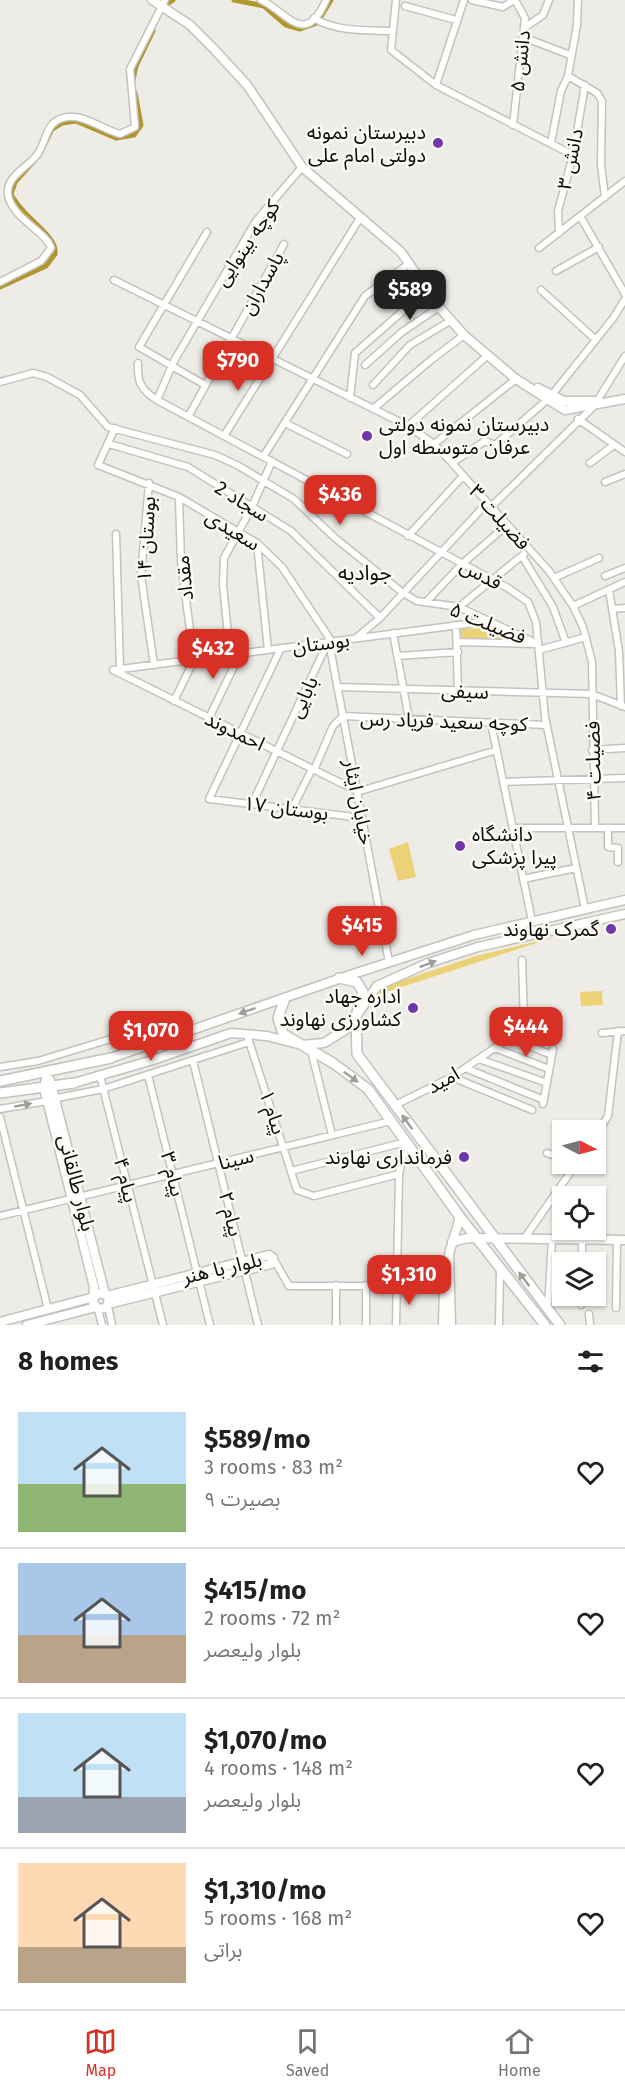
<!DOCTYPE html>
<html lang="en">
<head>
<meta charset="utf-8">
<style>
  body { margin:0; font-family:"Fira Sans","Noto Sans Arabic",sans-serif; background:#f2f2f2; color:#202124; height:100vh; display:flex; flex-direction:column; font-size:22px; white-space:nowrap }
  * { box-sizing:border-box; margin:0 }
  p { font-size:20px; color:#757577 }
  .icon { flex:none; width:33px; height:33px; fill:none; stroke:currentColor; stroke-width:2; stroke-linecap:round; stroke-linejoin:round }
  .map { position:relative; height:1325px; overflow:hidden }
  .panel { display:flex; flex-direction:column; background:#fff; flex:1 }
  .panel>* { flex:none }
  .needle { width:39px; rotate:96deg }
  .tools { position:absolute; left:552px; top:1120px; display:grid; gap:12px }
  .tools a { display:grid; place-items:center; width:54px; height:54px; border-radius:0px; background:#fff; box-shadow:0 2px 4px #0004; font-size:30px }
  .price { position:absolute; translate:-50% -51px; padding:0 14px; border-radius:12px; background:#d93025; color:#fff; font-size:20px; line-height:39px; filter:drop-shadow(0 2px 3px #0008) }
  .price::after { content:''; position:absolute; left:50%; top:36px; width:18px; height:14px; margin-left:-9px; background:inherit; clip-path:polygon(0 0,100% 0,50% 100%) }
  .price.current { background:#222; color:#fff }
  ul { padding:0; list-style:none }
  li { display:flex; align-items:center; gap:18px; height:150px; padding:0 18px }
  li+li { border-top:2px solid #e0e0e0 }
  li span { display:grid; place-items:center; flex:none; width:168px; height:120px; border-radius:0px; color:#555 }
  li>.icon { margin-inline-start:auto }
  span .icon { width:72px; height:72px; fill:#fffc; stroke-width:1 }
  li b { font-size:26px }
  h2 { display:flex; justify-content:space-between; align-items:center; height:72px; padding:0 18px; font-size:26px }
  .dock { display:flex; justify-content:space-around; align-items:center; height:84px; border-top:2px solid #e0e0e0; background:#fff; font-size:16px; color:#757577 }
  .dock a { display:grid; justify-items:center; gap:3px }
  .dock .current { color:#d93025 }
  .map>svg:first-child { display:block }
  .green { fill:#ebd277 }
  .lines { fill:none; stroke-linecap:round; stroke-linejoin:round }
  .canal { stroke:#b1962d; stroke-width:5 }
  .street-casing { stroke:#c4c2bd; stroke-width:9 }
  .secondary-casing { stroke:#c4c2bd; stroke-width:11 }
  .primary-casing { stroke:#c4c2bd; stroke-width:12 }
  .street { stroke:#fff; stroke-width:6 }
  .secondary { stroke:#fff; stroke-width:8 }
  .primary { stroke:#fff; stroke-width:9 }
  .oneway { fill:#9e9e9d }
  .poi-dot { fill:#7235aa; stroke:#fbfaf4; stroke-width:2 }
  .labels { text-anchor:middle; stroke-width:5; stroke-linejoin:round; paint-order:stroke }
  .street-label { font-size:20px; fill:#0d0c0b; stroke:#fbfaf4 }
  .poi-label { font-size:20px; fill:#0d0c0b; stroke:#fbfaf4; text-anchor:end }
  .neighbourhood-label { font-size:21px; fill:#0d0c0b; stroke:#fbfaf4 }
</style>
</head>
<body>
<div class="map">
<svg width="625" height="1325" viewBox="0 0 625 1325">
  <rect width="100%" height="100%" fill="#eeece6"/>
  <path class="green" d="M497 627 521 639H461V629Z
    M408 842 416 877 398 881 389 849Z
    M555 937 374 996 376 989 476 956Z
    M602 991 603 1005 581 1006 580 992Z"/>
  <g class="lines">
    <path class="canal" d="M234 0 264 6 286 25 300 29 317 23 331 0
      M167 4 173 0
      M133 80 136 66 153 31
      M40 154 52 129 62 123 76 121 116 138 134 135 141 125 135 93
      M0 287 46 266 55 254C58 235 21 217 11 194L15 182 34 161"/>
    <defs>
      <path id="street" d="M261 0C286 11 305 49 326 0
        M396 0 391 50 436 85 573 155
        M472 0 503 7 514 0
        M578 0 577 25 568 76 597 93 602 101 601 165 605 197
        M405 6 456 20
        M314 18C336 32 366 30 392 31
        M524 28 543 15 549 0
        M523 37 570 55
        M436 85 464 0
        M513 125 525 18 515 0
        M551 143 561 91 568 76
        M580 216 625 294
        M559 233 558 211 573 155 585 85
        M539 248 625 181
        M556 271 599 247
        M114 280 408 426 434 444 452 463 549 571 573 606 583 627 592 662 595 828
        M0 282 41 261 51 248C48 234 17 221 9 199 2 178 26 169 37 155 48 140 44 121 67 117 83 114 104 130 120 134L135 127 130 69 165 0
        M541 290 596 340
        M138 363C137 382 141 390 157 400L508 588 528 602 536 622 545 717 585 909
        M365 365 402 332 439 307
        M0 382 33 373 47 377 80 395 108 427 215 455 237 465 294 499 334 537 403 593 417 601 459 607 538 644
        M205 385 139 347 207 232
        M373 385 410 345 450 321
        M551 396 614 317 625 299
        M350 398 355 353 428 289
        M157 400 174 361 256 221 302 167
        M373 409 431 360 464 335
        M188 417 284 244
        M578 419 625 452
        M285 423 347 454
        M408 426 488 355
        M115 428 98 465 179 497 257 543 282 567 332 642
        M224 436 360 218
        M109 444 188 467 291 531 380 618
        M434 444 516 379
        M263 457 365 296 410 263
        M452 463 485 441 495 445 547 400
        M590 463 614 445
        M605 482 625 474
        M149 483 141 576 154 665
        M491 507 594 406 625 356
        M116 534 120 669
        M408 536 463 476
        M257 544 268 650
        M522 556 553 607 566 643
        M605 576 625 568
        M554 578 599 558
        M609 590 619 651 621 706
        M426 602 462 564 507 525
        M573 606 625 582
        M459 607 524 554
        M612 609 625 608
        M456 625 458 691
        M393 633 409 719
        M356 638 380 618 487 503
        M329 642 389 962
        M457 642 535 644
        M281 648 209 799 362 818
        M539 650 586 637
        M230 655 223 585 224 558 252 507 272 461
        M397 656 458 652
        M113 670 490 621
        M113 670 357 791
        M337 687 592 694 625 707
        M174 701 194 660 181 562 179 497
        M209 718 240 654
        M491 723 532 921
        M592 750 625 748
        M314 770 333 726 343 716 546 725
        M504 782 625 778
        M357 792 497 750
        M252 804 328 642
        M292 809 312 769
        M513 828H625
        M608 828V847L618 848V862
        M523 879 576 868
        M602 1033 625 1031
        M247 1035 297 1190 314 1196 399 1174
        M509 1038 552 1055
        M495 1048 549 1069
        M311 1050 332 1135
        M479 1059 547 1083
        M193 1061 258 1325
        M0 1067 38 1061 114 1038
        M465 1068 544 1100
        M148 1075 210 1325
        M100 1076 163 1325
        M452 1077 532 1110
        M57 1098 103 1089 249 1042
        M543 1104 553 1049
        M395 1105 452 1077 521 1030 524 1022 522 960
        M0 1109 47 1101
        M0 1117 48 1309
        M596 1135 608 1116 618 1031
        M547 1153 562 1158
        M291 1171 406 1142
        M0 1216 391 1121
        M524 1239 576 1164
        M273 1258 289 1286H397
        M582 1263V1240
        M336 1285V1325
        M366 1285V1325
        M581 1305 582 1296
        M108 1306 112 1325
        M548 1308 552 1239
        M616 1308 617 1240
        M98 1309 102 1325
        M589 1314 590 1325
        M396 1325 399 1174 406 1142
        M499 1325 500 1269"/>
      <path id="secondary" d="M152 0 190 25 213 48 247 85 302 167 401 252 439 307 464 335 516 379 565 410 625 399
        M538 388 564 401H594
        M111 1058 353 974 474 935 625 900
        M47 1073 44 1088 94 1287 93 1302 98 1309 106 1308 109 1301 107 1296 101 1293 96 1295
        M50 1080 105 1294
        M74 1083 153 1060 231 1033 267 1036 302 1045 324 1043 348 1028 377 986 428 963 478 947 625 914
        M452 1242 468 1238 625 1240
        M107 1296 269 1255 273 1258 271 1264 108 1304
        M0 1322 94 1297
        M27 1325 96 1307
        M443 1325 444 1287 449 1276
        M451 1325 449 1254 460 1217"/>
      <path id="primary" d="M339 978 357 982 363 992 356 1016 357 1054 560 1325
        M285 998 278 1018 283 1034 333 1063 368 1089 460 1217 545 1325
        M0 1081 111 1058
        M0 1093 74 1083"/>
    </defs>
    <use href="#street" class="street-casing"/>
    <use href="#secondary" class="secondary-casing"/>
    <use href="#primary" class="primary-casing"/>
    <use href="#street" class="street"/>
    <use href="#secondary" class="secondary"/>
    <use href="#primary" class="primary"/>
  </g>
  <defs><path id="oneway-solid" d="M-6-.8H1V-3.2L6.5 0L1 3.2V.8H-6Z" transform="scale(1.5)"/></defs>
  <g class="oneway">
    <use href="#oneway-solid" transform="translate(428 964) rotate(-21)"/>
    <use href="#oneway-solid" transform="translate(247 1011) rotate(161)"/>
    <use href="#oneway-solid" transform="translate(351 1077) rotate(36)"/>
    <use href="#oneway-solid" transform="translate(23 1105) rotate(-10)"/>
    <use href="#oneway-solid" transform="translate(407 1122) rotate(-126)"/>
    <use href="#oneway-solid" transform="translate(524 1279) rotate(-127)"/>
  </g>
  <g class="poi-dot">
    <circle cx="438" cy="143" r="6"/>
    <circle cx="367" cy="436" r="6"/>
    <circle cx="460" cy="846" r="6"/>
    <circle cx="611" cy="929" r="6"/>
    <circle cx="413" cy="1008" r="6"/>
    <circle cx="464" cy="1157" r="6"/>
  </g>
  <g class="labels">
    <g class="street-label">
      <text transform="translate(520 61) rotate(-84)" y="7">دانش ۵</text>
      <text transform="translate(570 159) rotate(-78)" y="7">دانش ۳</text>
      <text transform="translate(247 243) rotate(-56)" y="7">کوچه بینوایی</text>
      <text transform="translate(262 283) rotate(-61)" y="7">پاسداران</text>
      <text transform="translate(242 501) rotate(32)" y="7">سجاد 2</text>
      <text transform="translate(500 517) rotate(48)" y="7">فضیلت ۳</text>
      <text transform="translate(233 530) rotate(32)" y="7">سعیدی</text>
      <text transform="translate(146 539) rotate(-87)" y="7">بوستان ۱۴</text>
      <text transform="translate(481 574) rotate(28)" y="7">قدس</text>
      <text transform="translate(184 578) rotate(-96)" y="7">مقداد</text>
      <text transform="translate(488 623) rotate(22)" y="7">فضیلت ۵</text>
      <text transform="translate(321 643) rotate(-7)" y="7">بوستان</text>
      <text transform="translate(465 691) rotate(2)" y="7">سیفی</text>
      <text transform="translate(303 697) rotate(-65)" y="7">بابایی</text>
      <text transform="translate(444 721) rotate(2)" y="7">کوچه سعید فریاد رس</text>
      <text transform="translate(235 731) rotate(26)" y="7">احمدوند</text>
      <text transform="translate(593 761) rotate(-91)" y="7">فضیلت ۴</text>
      <text transform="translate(359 802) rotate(79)" y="7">خیابان ایثار</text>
      <text transform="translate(286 808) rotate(7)" y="7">بوستان ۱۷</text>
      <text transform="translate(443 1080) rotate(-29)" y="7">امید</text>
      <text transform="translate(273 1112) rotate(72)" y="7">پیام ۱</text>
      <text transform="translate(236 1159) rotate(-14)" y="7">سینا</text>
      <text transform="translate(173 1174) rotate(76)" y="7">پیام ۳</text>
      <text transform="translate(126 1180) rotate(76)" y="7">پیام ۴</text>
      <text transform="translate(77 1183) rotate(76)" y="7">بلوار طالقانی</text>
      <text transform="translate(231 1214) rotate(76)" y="7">پیام ۲</text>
      <text transform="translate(222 1268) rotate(-13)" y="7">بلوار با هنر</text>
    </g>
    <g class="poi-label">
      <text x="426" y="139">دبیرستان نمونه<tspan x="426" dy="23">دولتی امام علی</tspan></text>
      <text x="379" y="431" text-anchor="start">دبیرستان نمونه دولتی<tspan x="379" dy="23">عرفان متوسطه اول</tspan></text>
      <text x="472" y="841" text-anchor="start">دانشگاه<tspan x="472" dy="23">پیرا پزشکی</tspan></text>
      <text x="599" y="936">گمرک نهاوند</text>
      <text x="401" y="1003">اداره جهاد<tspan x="401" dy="23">کشاورزی نهاوند</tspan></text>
      <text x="452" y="1164">فرمانداری نهاوند</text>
    </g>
    <g class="neighbourhood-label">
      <text x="365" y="580">جوادیه</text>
    </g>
  </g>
</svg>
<div class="tools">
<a><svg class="needle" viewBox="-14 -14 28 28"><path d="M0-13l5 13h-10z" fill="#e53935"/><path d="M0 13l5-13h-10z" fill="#757577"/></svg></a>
<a><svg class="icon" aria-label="locate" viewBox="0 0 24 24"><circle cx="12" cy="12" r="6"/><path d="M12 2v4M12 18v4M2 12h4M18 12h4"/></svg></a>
<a><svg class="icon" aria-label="layers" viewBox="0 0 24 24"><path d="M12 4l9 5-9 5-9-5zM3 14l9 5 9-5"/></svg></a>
</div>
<b class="price current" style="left:410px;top:321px">$589</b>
<b class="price" style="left:238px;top:392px">$790</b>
<b class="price" style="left:340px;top:526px">$436</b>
<b class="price" style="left:213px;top:680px">$432</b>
<b class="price" style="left:362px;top:957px">$415</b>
<b class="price" style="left:526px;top:1058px">$444</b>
<b class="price" style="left:151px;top:1062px">$1,070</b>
<b class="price" style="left:409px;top:1306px">$1,310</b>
</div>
<section class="panel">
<h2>8 homes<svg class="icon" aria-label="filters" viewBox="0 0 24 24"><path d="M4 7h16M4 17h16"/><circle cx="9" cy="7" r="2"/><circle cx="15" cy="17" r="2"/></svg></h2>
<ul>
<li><span style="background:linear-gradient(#bfe0f5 60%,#8fb573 0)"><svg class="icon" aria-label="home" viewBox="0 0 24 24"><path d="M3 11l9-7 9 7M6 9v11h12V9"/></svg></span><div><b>$589/mo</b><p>3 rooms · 83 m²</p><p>بصیرت ۹</p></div><svg class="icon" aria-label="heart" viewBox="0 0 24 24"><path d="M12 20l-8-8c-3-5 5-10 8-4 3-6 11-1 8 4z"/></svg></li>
<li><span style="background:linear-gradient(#a9c7e8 60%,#b9a48a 0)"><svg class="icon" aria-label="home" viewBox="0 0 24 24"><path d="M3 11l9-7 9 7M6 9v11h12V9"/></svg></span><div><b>$415/mo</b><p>2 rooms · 72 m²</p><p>بلوار ولیعصر</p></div><svg class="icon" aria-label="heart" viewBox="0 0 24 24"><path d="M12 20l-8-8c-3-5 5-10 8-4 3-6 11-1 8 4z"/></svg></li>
<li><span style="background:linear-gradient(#bfe0f5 70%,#9aa5b1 0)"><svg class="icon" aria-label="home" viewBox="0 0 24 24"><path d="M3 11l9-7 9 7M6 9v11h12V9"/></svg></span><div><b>$1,070/mo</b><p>4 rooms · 148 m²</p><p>بلوار ولیعصر</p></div><svg class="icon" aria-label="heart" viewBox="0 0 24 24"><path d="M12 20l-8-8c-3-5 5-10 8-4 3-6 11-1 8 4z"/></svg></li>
<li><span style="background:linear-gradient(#ffd9b3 70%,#b9a48a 0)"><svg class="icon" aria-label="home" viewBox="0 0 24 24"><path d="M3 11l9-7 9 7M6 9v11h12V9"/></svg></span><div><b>$1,310/mo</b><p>5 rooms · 168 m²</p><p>براتی</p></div><svg class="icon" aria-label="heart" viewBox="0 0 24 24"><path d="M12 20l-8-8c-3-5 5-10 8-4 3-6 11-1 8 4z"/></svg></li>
</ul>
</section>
<nav class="dock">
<a class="current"><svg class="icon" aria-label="map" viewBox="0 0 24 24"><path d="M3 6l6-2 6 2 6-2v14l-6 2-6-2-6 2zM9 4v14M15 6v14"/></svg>Map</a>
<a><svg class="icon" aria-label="saved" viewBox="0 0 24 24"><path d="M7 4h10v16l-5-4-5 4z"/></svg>Saved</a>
<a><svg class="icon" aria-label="home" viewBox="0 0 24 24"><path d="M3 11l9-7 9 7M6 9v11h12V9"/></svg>Home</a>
</nav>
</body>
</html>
